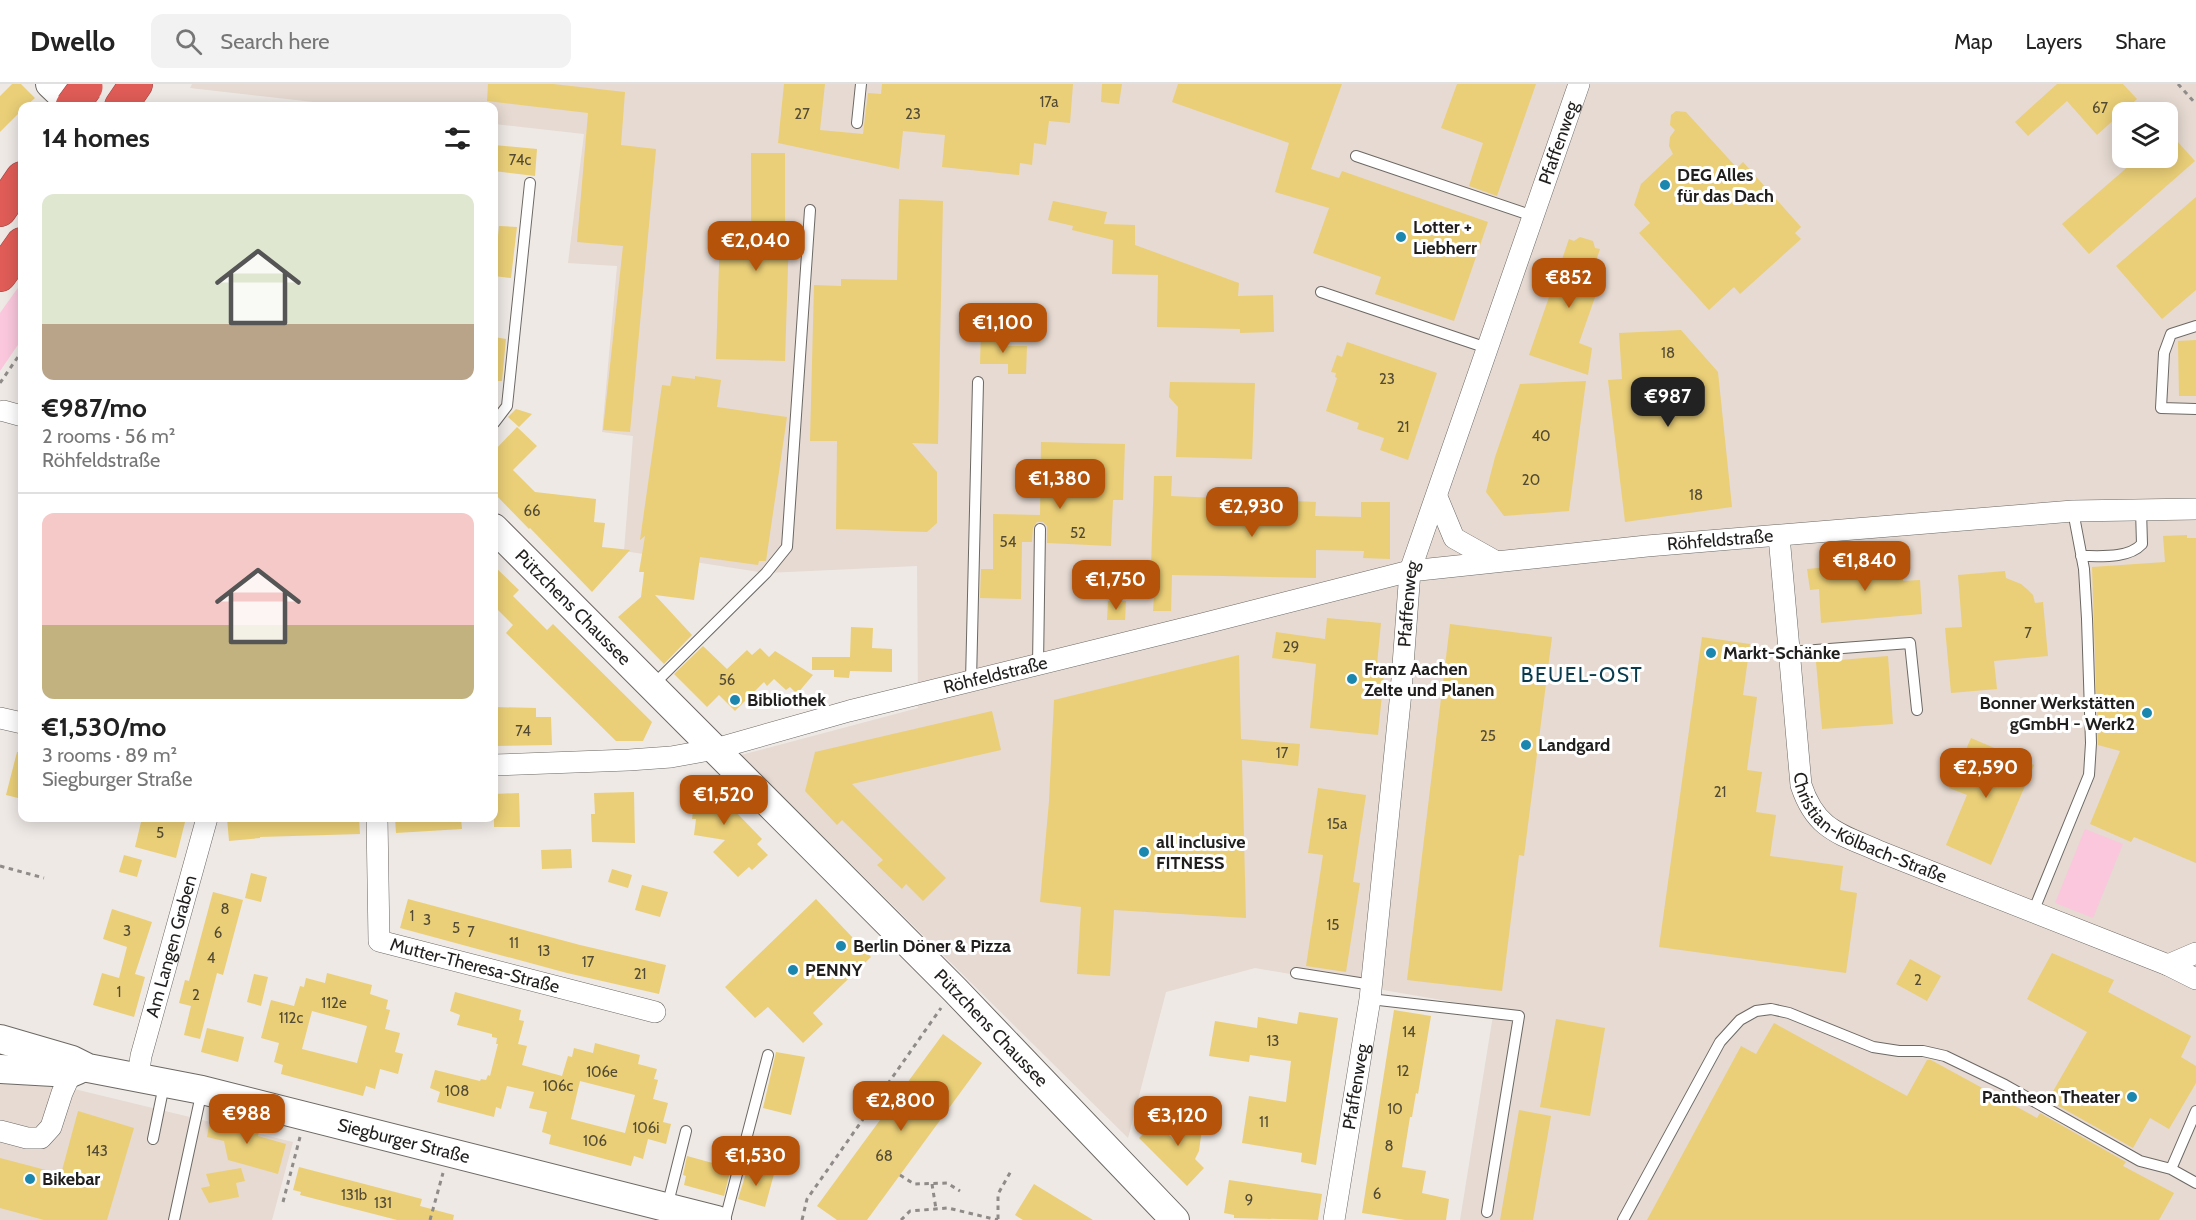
<!DOCTYPE html>
<html lang="en">
<head>
<meta charset="utf-8">
<style>
  body { margin:0; font-family:Cabin,sans-serif; background:#f2f2f2; color:#222; height:100vh; display:flex; flex-direction:column; font-size:22px; white-space:nowrap }
  * { box-sizing:border-box; margin:0 }
  p { font-size:20px; color:#767676 }
  .icon { flex:none; width:33px; height:33px; fill:none; stroke:currentColor; stroke-width:2; stroke-linecap:round; stroke-linejoin:round }
  .map { position:relative; flex:1; overflow:hidden }
  .details { position:absolute; left:18px; top:18px; width:480px; height:720px; display:flex; flex-direction:column; background:#fff; border-radius:12px; box-shadow:0 3px 15px #0003 }
  .details>* { flex:none }
  .controls { position:absolute; left:2112px; top:18px; display:grid; gap:12px }
  .controls a { display:grid; place-items:center; width:66px; height:66px; border-radius:12px; background:#fff; box-shadow:0 3px 15px #0003; font-size:30px }
  .price { position:absolute; translate:-50% -51px; padding:0 14px; border-radius:12px; background:#b45309; color:#fff; font-size:20px; line-height:39px; filter:drop-shadow(0 2px 3px #0008) }
  .price::after { content:''; position:absolute; left:50%; top:36px; width:18px; height:14px; margin-left:-9px; background:inherit; clip-path:polygon(0 0,100% 0,50% 100%) }
  .price.on { background:#222; color:#fff }
  ul { padding:0; list-style:none }
  li { display:grid; align-content:center; gap:12px; height:318px; padding:0 24px }
  li+li { border-top:2px solid #e0e0e0 }
  li span { display:grid; place-items:center; height:186px; border-radius:12px; color:#555 }
  li>.icon { margin-inline-start:auto }
  span .icon { width:108px; height:108px; fill:#fffc; stroke-width:1 }
  li b { font-size:26px }
  h2 { display:flex; justify-content:space-between; align-items:center; height:72px; padding:0 24px; font-size:26px }
  header { display:flex; align-items:center; gap:36px; box-sizing:border-box; height:84px; padding:0 30px; background:#fff; border-bottom:2px solid #e0e0e0 }
  header strong { font-size:28px }
  nav { display:flex; gap:33px; margin-inline-start:auto; font-size:21px }
  .search { width:420px; height:54px; background:#f2f2f2; display:flex; align-items:center; gap:15px; box-sizing:border-box; padding:0 21px; border-radius:12px; color:#767676; font-size:22px }
  .map>svg:first-child { display:block }
  .built { fill:#e6dad2; fill-rule:evenodd }
  .green { fill:#fac7dd }
  .building { fill:#eacf78; fill-rule:evenodd }
  .lines { fill:none; stroke-linecap:round; stroke-linejoin:round }
  .lane-casing { stroke:#6c6864; stroke-width:12 }
  .street-casing { stroke:#6c6864; stroke-width:22 }
  .secondary-casing { stroke:#6c6864; stroke-width:30 }
  .highway-casing { stroke:#9c4743; stroke-width:34 }
  .path { stroke:#8f8b89; stroke-width:3; stroke-dasharray:4.5 4.5; stroke-linecap:butt }
  .lane { stroke:#fff; stroke-width:10 }
  .street { stroke:#fff; stroke-width:21 }
  .secondary { stroke:#fff; stroke-width:28 }
  .highway { stroke:#df5c57; stroke-width:33 }
  .highway-bridge-casing { stroke:#9c4743; stroke-width:34; stroke-linecap:butt }
  .highway-bridge { stroke:#df5c57; stroke-width:33 }
  .poi-dot { fill:#1c87ae; stroke:#fff; stroke-width:2 }
  .labels { text-anchor:middle; stroke-width:6; stroke-linejoin:round; paint-order:stroke }
  .number-label { font-size:15px; fill:#534b34 }
  .street-label { font-size:18px; fill:#211f1e; stroke:#fff }
  .poi-label { font-size:18px; font-weight:bold; fill:#211f1e; stroke:#fff; text-anchor:start }
  .quarter-label { font-size:21px; letter-spacing:1.5px; fill:#093b4e; stroke:#fff }
</style>
</head>
<body>
<header>
<strong>Dwello</strong>
<div class="search"><svg class="icon" aria-label="search" viewBox="0 0 24 24"><circle cx="10" cy="10" r="6"/><path d="M15 15l6 6"/></svg>Search here</div>
<nav><a>Map</a><a>Layers</a><a>Share</a></nav>
</header>
<div class="map">
<svg width="2196" height="1136" viewBox="0 0 2196 1136">
  <rect width="100%" height="100%" fill="#eee9e5"/>
  <path class="built" d="M192 0H2196V1136H1460L1494 925 1255 884 1166 908 1128 1054 741 671 918 624 917 482 766 489 624 467 633 352 602 348 617 182 568 179 584 50 494 40V22H348L190 4ZM2122 28H2168V74H2122Z
    M0 987 293 1058 272 1136H0Z"/>
  <path class="green" d="M22 198V255L0 287V229Z
    M2085 745 2123 760 2093 834 2055 819Z"/>
  <path class="building" d="M12 0H21L35 14 26 22H22V26L0 48V12Z
    M488 0H553L625 8 621 61 656 65 630 348 603 346 623 162 577 158 588 29 487 17Z
    M784 0H825L820 46 863 50 868 9 881 10 882 0H1073L1070 39 1049 37 1046 61 1034 59 1032 81 1020 79 1019 91 942 83 945 51 903 47 899 85 778 59Z
    M1102 0H1122L1119 20 1101 18Z
    M1178 0H1342L1311 85 1339 94 1342 87 1488 138 1454 237 1375 210 1381 193 1313 169 1329 124 1275 108 1289 59 1172 18Z
    M1457 0H1536L1497 112 1469 102 1483 59 1441 44Z
    M2057 0H2123L2137 15 2097 51 2067 17 2028 52 2015 38Z
    M1676 27 1686 28 1737 84 1743 78 1801 143 1795 149 1801 155 1740 210 1734 203 1709 226 1639 149 1650 139 1634 121 1641 100 1673 70 1669 62 1670 53 1675 46 1670 41 1671 31Z
    M2168 47 2195 77 2089 170 2062 140 2138 74H2168Z
    M494 61 537 65 535 92 494 87Z
    M751 69H785V151H789L785 277 716 275 720 149 751 150Z
    M2196 113V206L2162 235 2116 182Z
    M899 115 943 117 938 360 912 359 937 388V439L927 448 836 445 837 357H810L814 201 841 202V195L897 196Z
    M1053 117 1107 128 1104 140 1135 141V161L1239 199 1238 212 1273 211 1274 248 1240 249V245L1157 243 1158 191 1112 190 1113 156 1072 146 1073 142 1048 136Z
    M499 142 517 143 511 194 494 192Z
    M1580 153 1593 157 1595 164 1600 165 1591 192 1601 196 1579 259 1592 264 1588 291 1529 271 1569 155 1574 157Z
    M1681 246 1718 288 1732 423 1625 438 1608 296 1622 295 1619 249Z
    M981 247H999L998 262H1027L1026 290H1008V280H980Z
    M494 253 506 255 502 297H494Z
    M2196 256V312H2179L2178 257Z
    M1347 258 1437 289 1408 376 1380 366 1384 354 1357 345 1359 339 1326 327 1337 294 1335 293 1336 289 1331 288 1337 271 1342 273Z
    M672 292 695 295V292L721 296 717 323 787 333 766 477H759L758 481 700 473 694 516 655 511 692 551 664 580 618 533 641 513 644 488H639L645 452 640 456 662 301 670 302Z
    M1586 297 1569 427 1504 432 1486 408 1495 373 1520 300Z
    M1170 298 1255 299 1252 375 1176 373 1178 323 1169 313Z
    M516 325 532 330 519 343 508 333Z
    M517 343 537 362 513 386 535 408 596 415 594 438 605 439 602 463 630 466 592 508 530 444 529 445 494 409V367Z
    M1041 358 1125 360 1123 416H1113L1111 462 1047 459V442L1043 438H1037L1033 444 1032 458H1022L1021 515 980 514 981 485H993V430L1040 431Z
    M1154 392H1172L1171 412 1316 418 1315 432 1361 433V418H1390V475L1363 474 1364 467 1316 466V494L1172 491 1171 527H1153L1154 511H1150Z
    M2187 451V454H2196V779L2134 753 2131 758 2090 740 2120 667 2098 661 2092 483 2165 478 2163 452Z
    M1901 476 1903 497 1920 496 1922 530 1821 539 1819 505 1810 506 1807 485Z
    M494 482 519 506 513 512 547 546 553 540 652 638 643 657H616L506 549 513 541 494 522Z
    M2005 487 2006 494 2021 500 2027 505 2033 511 2035 519 2043 518 2048 572 1994 577 1997 605 1951 609 1945 544 1962 543 1958 491Z
    M1108 517H1126L1125 536H1107Z
    M1327 534 1381 539 1376 590H1384L1378 651 1310 644 1316 580 1272 574 1276 548 1325 555Z
    M1450 540 1552 553 1524 772 1519 771 1502 907 1407 896Z
    M851 543 873 544 872 564 892 565V588L850 587 849 594 834 593V586H812V573H850Z
    M1702 553 1750 560 1743 611 1757 613 1747 686 1762 688 1756 728 1776 731 1770 772 1843 782 1840 806 1857 809 1846 889 1659 863Z
    M703 562 727 585 747 566 752 571 760 564 769 573 775 567 813 591 797 610 790 603 786 606 774 595 767 602 764 598 735 627 719 611 707 623 674 590Z
    M1239 571 1241 655 1300 660 1298 682 1242 676 1246 834 1114 826 1110 892 1077 890 1081 823 1040 818 1049 717 1054 616Z
    M1888 572 1893 640 1822 645 1816 578Z
    M494 623 536 624V633H551L552 661 494 662Z
    M992 627 1001 666 852 700 946 794 923 817 906 800 902 805 877 781 883 776 842 736 837 741 805 707 815 668Z
    M1971 654 2034 681 1991 781 1946 761 1967 711 1949 704Z
    M17 668H22V715L6 711Z
    M692 693 718 696 733 710 731 723 762 755 757 760 768 771 752 786 749 783 738 793 713 768 725 756 694 751 696 735H692L694 720 687 718Z
    M1318 704 1366 711 1353 798 1360 799 1346 888 1306 882 1323 771 1308 769Z
    M634 708 635 759 592 758 591 730H595L594 709Z
    M519 709 520 743H494V710Z
    M142 734H186L176 774 135 763Z
    M227 734H359L360 750 260 753V754L229 757Z
    M395 734H461L462 745 396 749Z
    M571 765 572 784 542 785 541 766Z
    M124 771 142 776 137 793 119 788Z
    M612 785 632 791 628 804 608 798Z
    M251 789 267 793 261 818 245 814Z
    M642 801 668 808 660 833 635 826Z
    M213 808 243 816 223 891 217 889 200 955 184 951 191 922 179 919 185 896 189 897Z
    M408 815 580 861 666 881 659 910 567 889 400 844Z
    M816 815 871 873 813 929 823 940 803 959 768 923 755 934 725 903Z
    M112 825 152 838 135 890 145 893 134 933 93 921 102 889 119 894 127 863 103 855Z
    M2052 869 2114 896 2108 908 2191 952 2181 973 2196 982V999L2169 1045 2150 1034 2133 1064 2048 1016 2087 948 2027 915Z
    M1910 875 1941 892 1927 917 1896 900Z
    M327 889 372 901 370 910 388 916 386 925 390 926 385 945 400 949 395 968 403 970 398 990 380 985 375 1005 366 1002 363 1012 281 990 283 981 274 978 279 959 261 954 271 916 294 922 300 902 304 903 306 894 325 899ZM312 927 367 942 357 979 302 965Z
    M254 890 268 893 261 922 247 918Z
    M455 908 521 926 519 936 524 937 518 960 527 962 522 981 562 992 568 972 572 973 574 964 593 969 595 959 640 971 638 980 657 985 654 995 658 996 653 1015 668 1019 663 1038 671 1040 666 1060 648 1055 643 1075 634 1072 631 1082 549 1060 551 1051 542 1048 547 1028 529 1024 534 1008 507 1002 501 1025 496 1023 494 1033 437 1018 440 1008 430 1004 435 986 480 997 481 995 486 996 488 991 490 992 498 960H496L497 954 492 953V950L457 941 460 931 450 927ZM580 997 635 1011 625 1049 571 1035Z
    M1394 926 1431 932 1418 1010 1416 1009 1412 1033H1410L1402 1083 1426 1087 1422 1109 1449 1115 1446 1136H1405L1362 1129Z
    M1299 928 1338 934 1316 1081 1301 1078 1302 1069 1242 1059 1249 1012 1286 1018 1291 977 1250 971 1249 978 1209 972 1215 937 1257 944 1258 933 1297 940Z
    M1556 935 1605 944 1590 1032 1540 1023Z
    M1774 939 1907 1012 1927 976H1931L2037 1034 2040 1029 2126 1078 2123 1082 2174 1109 2159 1136H1647L1741 962 1756 970Z
    M207 944 244 953 238 978 201 968Z
    M943 950 982 979 867 1136H837L817 1122Z
    M776 968 805 973 791 1031 763 1024Z
    M1519 1026 1551 1032 1533 1136H1500Z
    M78 1027 134 1044 107 1136H44L0 1124V1074L61 1090Z
    M1184 1027 1204 1030 1199 1067 1195 1075 1204 1084 1187 1102 1139 1054 1156 1038 1179 1061Z
    M211 1029 231 1034 230 1039 259 1048 258 1052 286 1060 278 1090 228 1076 224 1057 207 1053Z
    M687 1072 731 1084 724 1112 684 1101 686 1092 683 1091Z
    M299 1083 422 1115 420 1122 454 1131 453 1136H397L300 1111 301 1108 293 1106Z
    M748 1083 774 1090 765 1123 738 1115Z
    M241 1084 245 1097 236 1099 239 1113 209 1119 201 1104 210 1102 206 1090Z
    M1229 1096 1322 1110 1318 1136 1234 1134V1131L1224 1129Z
    M1034 1100 1093 1136H1023L1015 1131Z"/>
  <g class="lines">
    <defs>
      <path id="lane" d="M857 39 861 0
        M1356 72 1533 132
        M1321 208 1487 264
        M2196 242 2171 250 2164 269 2161 324 2196 325
        M494 339 507 322 530 99
        M2081 472C2100 472 2128 475 2142 460L2141 426
        M1789 568 1910 559 1917 626
        M1038 581 1040 445
        M971 597 978 298
        M653 601 766 489 787 463 810 126
        M2033 828 2089 691 2091 659 2087 535 2084 485 2073 427
        M1296 889 1372 901
        M1370 915 1519 932 1487 1128
        M2196 1027 2171 1085 2196 1099
        M153 1055 164 1001
        M667 1123 686 1047
        M174 1136 202 1006
        M725 1136 768 971
        M1623 1136 1720 958 1740 936 1756 927 1771 925 1789 929 1873 963 1899 967H1923L1945 972 2005 1001 2140 1077 2171 1085"/>
      <g id="street">
        <path d="M4 327 22 332"/>
        <path d="M1437 413 1454 454 1495 477"/>
        <path id="s1" d="M1779 452 1801 701C1816 747 1841 750 1881 768L2168 881 2196 895"/>
        <path d="M0 634 22 639"/>
        <path id="s2" d="M494 681 629 676 671 673 715 665 849 627 1198 541 1410 487 1647 462 2073 427 2196 425"/>
        <path id="s3" d="M377 734 379 857 655 928"/>
        <path d="M2168 881 2196 869"/>
        <path id="s4" d="M138 993 141 972 207 734"/>
        <path d="M0 1047 27 1054H41L51 1043 62 1009 71 989 72 976"/>
        <path id="s5" d="M1334 1136 1370 915 1401 608 1410 487 1579 0"/>
      </g>
      <g id="secondary">
        <path d="M50 0 73 22"/>
        <path id="s6" d="M494 444 955 906 1175 1136"/>
        <path id="s7" d="M0 955 72 976 88 984 202 1006 717 1136"/>
        <path d="M0 985 71 989 78 986"/>
      </g>
      <path id="highway" d="M121 22 136 0
        M0 126 22 94
        M0 191 22 160"/>
    </defs>
    <use href="#lane" class="lane-casing"/>
    <use href="#street" class="street-casing"/>
    <use href="#secondary" class="secondary-casing"/>
    <use href="#highway" class="highway-casing"/>
    <path class="path" d="M2178 0 2196 20
      M0 299 22 267
      M0 782 44 794
      M900 1091 914 1100 947 1099 960 1107
      M932 1100 936 1125
      M283 1118 300 1053
      M998 1135V1110L1011 1087
      M430 1136 443 1089
      M802 1136 807 1115 941 924
      M901 1136 910 1127 948 1124 998 1136"/>
    <use href="#lane" class="lane"/>
    <use href="#street" class="street"/>
    <use href="#secondary" class="secondary"/>
    <use href="#highway" class="highway"/>
    <defs>
      <path id="highway-bridge" d="M72 22 86 3"/>
    </defs>
    <use href="#highway-bridge" class="highway-bridge-casing"/>
    <use href="#highway-bridge" class="highway-bridge"/>
  </g>
  <g class="poi-dot">
    <circle cx="1665" cy="101" r="6"/>
    <circle cx="1401" cy="153" r="6"/>
    <circle cx="1711" cy="569" r="6"/>
    <circle cx="1352" cy="595" r="6"/>
    <circle cx="735" cy="616" r="6"/>
    <circle cx="2147" cy="629" r="6"/>
    <circle cx="1526" cy="661" r="6"/>
    <circle cx="1144" cy="768" r="6"/>
    <circle cx="841" cy="862" r="6"/>
    <circle cx="793" cy="886" r="6"/>
    <circle cx="2132" cy="1013" r="6"/>
    <circle cx="30" cy="1095" r="6"/>
  </g>
  <g class="labels">
    <g class="number-label">
      <text x="1049" y="23">17a</text>
      <text x="2100" y="29">67</text>
      <text x="802" y="35">27</text>
      <text x="913" y="35">23</text>
      <text x="520" y="81">74c</text>
      <text x="1668" y="274">18</text>
      <text x="1387" y="300">23</text>
      <text x="1403" y="348">21</text>
      <text x="1541" y="357">40</text>
      <text x="1531" y="401">20</text>
      <text x="1696" y="416">18</text>
      <text x="532" y="432">66</text>
      <text x="1078" y="454">52</text>
      <text x="1008" y="463">54</text>
      <text x="2028" y="554">7</text>
      <text x="1291" y="568">29</text>
      <text x="727" y="601">56</text>
      <text x="523" y="652">74</text>
      <text x="1488" y="657">25</text>
      <text x="1282" y="674">17</text>
      <text x="1720" y="713">21</text>
      <text x="1337" y="745">15a</text>
      <text x="160" y="754">5</text>
      <text x="225" y="830">8</text>
      <text x="412" y="837">1</text>
      <text x="427" y="841">3</text>
      <text x="1333" y="846">15</text>
      <text x="456" y="849">5</text>
      <text x="127" y="852">3</text>
      <text x="471" y="853">7</text>
      <text x="218" y="854">6</text>
      <text x="514" y="864">11</text>
      <text x="544" y="872">13</text>
      <text x="211" y="879">4</text>
      <text x="588" y="883">17</text>
      <text x="640" y="895">21</text>
      <text x="1918" y="901">2</text>
      <text x="119" y="913">1</text>
      <text x="196" y="916">2</text>
      <text x="334" y="924">112e</text>
      <text x="291" y="939">112c</text>
      <text x="1409" y="953">14</text>
      <text x="1273" y="962">13</text>
      <text x="1403" y="992">12</text>
      <text x="602" y="993">106e</text>
      <text x="558" y="1007">106c</text>
      <text x="457" y="1012">108</text>
      <text x="1395" y="1030">10</text>
      <text x="1264" y="1043">11</text>
      <text x="646" y="1049">106i</text>
      <text x="595" y="1062">106</text>
      <text x="1389" y="1067">8</text>
      <text x="97" y="1072">143</text>
      <text x="884" y="1077">68</text>
      <text x="1377" y="1115">6</text>
      <text x="354" y="1116">131b</text>
      <text x="1249" y="1121">9</text>
      <text x="383" y="1124">131</text>
    </g>
    <g class="street-label">
      <text dy="6" stroke="none"><textPath href="#s5" startOffset="1107">Pfaffenweg</textPath></text>
      <text dy="6" stroke="none"><textPath href="#s2" startOffset="1251">Röhfeldstraße</textPath></text>
      <text dy="6" stroke="none"><textPath href="#s5" startOffset="621">Pfaffenweg</textPath></text>
      <text dy="6" stroke="none"><textPath href="#s6" startOffset="112">Pützchens Chaussee</textPath></text>
      <text dy="6" stroke="none"><textPath href="#s2" startOffset="512">Röhfeldstraße</textPath></text>
      <text dy="6" stroke="none"><textPath href="#s1" startOffset="333">Christian-Kölbach-Straße</textPath></text>
      <text dy="6" stroke="none"><textPath href="#s4" startOffset="135">Am Langen Graben</textPath></text>
      <text dy="6" stroke="none"><textPath href="#s3" startOffset="222">Mutter-Theresa-Straße</textPath></text>
      <text dy="6" stroke="none"><textPath href="#s6" startOffset="705">Pützchens Chaussee</textPath></text>
      <text dy="6" stroke="none"><textPath href="#s5" startOffset="135">Pfaffenweg</textPath></text>
      <text dy="6" stroke="none"><textPath href="#s7" startOffset="417">Siegburger Straße</textPath></text>
    </g>
    <g class="poi-label">
      <text x="1677" y="97">DEG Alles<tspan x="1677" dy="21">für das Dach</tspan></text>
      <text x="1413" y="149">Lotter +<tspan x="1413" dy="21">Liebherr</tspan></text>
      <text x="1723" y="575">Markt-Schänke</text>
      <text x="1364" y="591">Franz Aachen<tspan x="1364" dy="21">Zelte und Planen</tspan></text>
      <text x="747" y="622">Bibliothek</text>
      <text x="2135" y="625" text-anchor="end">Bonner Werkstätten<tspan x="2135" dy="21">gGmbH - Werk2</tspan></text>
      <text x="1538" y="667">Landgard</text>
      <text x="1156" y="764">all inclusive<tspan x="1156" dy="21">FITNESS</tspan></text>
      <text x="853" y="868">Berlin Döner &amp; Pizza</text>
      <text x="805" y="892">PENNY</text>
      <text x="2120" y="1019" text-anchor="end">Pantheon Theater</text>
      <text x="42" y="1101">Bikebar</text>
    </g>
    <g class="quarter-label">
      <text x="1582" y="598">BEUEL-OST</text>
    </g>
  </g>
</svg>
<div class="controls">
<a><svg class="icon" aria-label="layers" viewBox="0 0 24 24"><path d="M12 4l9 5-9 5-9-5zM3 14l9 5 9-5"/></svg></a>
</div>
<b class="price" style="left:756px;top:188px">€2,040</b>
<b class="price" style="left:1569px;top:225px">€852</b>
<b class="price" style="left:1003px;top:270px">€1,100</b>
<b class="price on" style="left:1668px;top:344px">€987</b>
<b class="price" style="left:1060px;top:426px">€1,380</b>
<b class="price" style="left:1252px;top:454px">€2,930</b>
<b class="price" style="left:1865px;top:508px">€1,840</b>
<b class="price" style="left:1116px;top:527px">€1,750</b>
<b class="price" style="left:1986px;top:715px">€2,590</b>
<b class="price" style="left:724px;top:742px">€1,520</b>
<b class="price" style="left:901px;top:1048px">€2,800</b>
<b class="price" style="left:247px;top:1061px">€988</b>
<b class="price" style="left:1178px;top:1063px">€3,120</b>
<b class="price" style="left:756px;top:1103px">€1,530</b>
<section class="details">
<h2>14 homes<svg class="icon" aria-label="filters" viewBox="0 0 24 24"><path d="M4 7h16M4 17h16"/><circle cx="9" cy="7" r="2"/><circle cx="15" cy="17" r="2"/></svg></h2>
<ul>
<li><span style="background:linear-gradient(#dfe7d0 70%,#b9a48a 0)"><svg class="icon" aria-label="home" viewBox="0 0 24 24"><path d="M3 11l9-7 9 7M6 9v11h12V9"/></svg></span><div><b>€987/mo</b><p>2 rooms · 56 m²</p><p>Röhfeldstraße</p></div></li>
<li><span style="background:linear-gradient(#f6c9c9 60%,#c2b280 0)"><svg class="icon" aria-label="home" viewBox="0 0 24 24"><path d="M3 11l9-7 9 7M6 9v11h12V9"/></svg></span><div><b>€1,530/mo</b><p>3 rooms · 89 m²</p><p>Siegburger Straße</p></div></li>
</ul>
</section>
</div>
</body>
</html>
